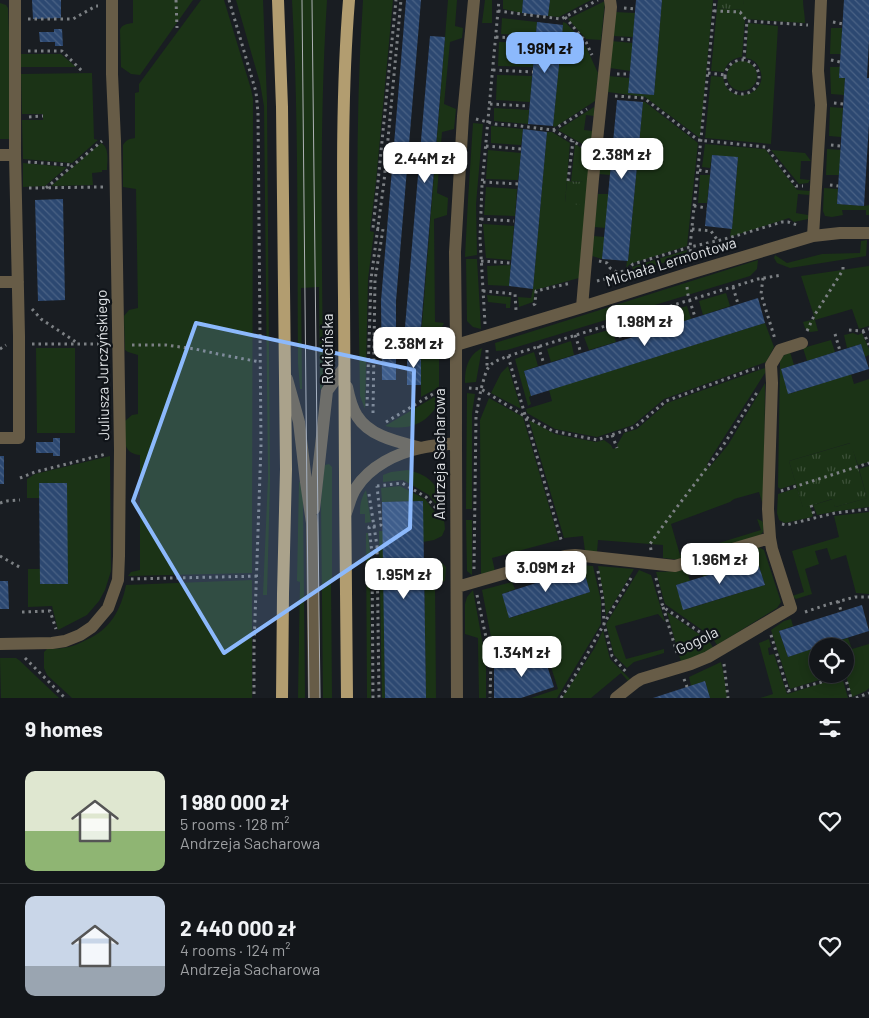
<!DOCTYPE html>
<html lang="en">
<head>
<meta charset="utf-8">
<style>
  body { margin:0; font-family:Barlow,sans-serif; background:#1c1f23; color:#f1f3f6; height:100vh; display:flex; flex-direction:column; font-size:19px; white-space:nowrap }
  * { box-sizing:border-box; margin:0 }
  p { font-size:16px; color:#9d9fa2 }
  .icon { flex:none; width:28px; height:28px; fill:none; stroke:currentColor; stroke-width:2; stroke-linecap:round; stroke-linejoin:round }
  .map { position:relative; height:698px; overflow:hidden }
  .details { display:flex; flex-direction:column; background:#13161a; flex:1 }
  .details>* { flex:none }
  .controls { position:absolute; left:809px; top:638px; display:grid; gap:10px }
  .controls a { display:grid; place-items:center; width:45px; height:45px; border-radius:50%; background:#13161a; box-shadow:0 2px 12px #0003,0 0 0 1px #323539; font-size:25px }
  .price { position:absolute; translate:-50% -42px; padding:0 11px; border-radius:10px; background:#fff; color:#222; font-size:16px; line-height:32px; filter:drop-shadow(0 1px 2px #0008) }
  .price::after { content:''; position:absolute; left:50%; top:30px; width:15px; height:11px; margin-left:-8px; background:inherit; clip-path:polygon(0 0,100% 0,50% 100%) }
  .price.current { background:#8cb9fc; color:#111 }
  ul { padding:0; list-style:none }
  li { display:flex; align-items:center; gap:15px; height:125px; padding:0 25px }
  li+li { border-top:1px solid #323539 }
  li span { display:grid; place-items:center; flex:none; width:140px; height:100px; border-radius:10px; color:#555 }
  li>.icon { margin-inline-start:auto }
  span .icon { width:60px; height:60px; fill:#fffc; stroke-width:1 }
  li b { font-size:21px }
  h2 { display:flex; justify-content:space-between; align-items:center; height:60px; padding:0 25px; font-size:21px }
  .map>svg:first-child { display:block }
  .green { fill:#1b3316 }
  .park { fill:url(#park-tufts) }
  .building { fill:url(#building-back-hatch) }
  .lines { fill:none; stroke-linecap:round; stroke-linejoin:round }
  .path { stroke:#7c8084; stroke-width:3; stroke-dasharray:2.5 4; stroke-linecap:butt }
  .minor { stroke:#675c47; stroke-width:12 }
  .major { stroke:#b29d70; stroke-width:12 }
  .tram { stroke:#adb0b4; stroke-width:1 }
  .marked { fill:#8cb9fc; fill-opacity:0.2; stroke:#8cb9fc; stroke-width:4; stroke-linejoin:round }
  .labels { text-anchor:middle; stroke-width:4.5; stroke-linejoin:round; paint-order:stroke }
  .street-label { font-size:15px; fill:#dee1e4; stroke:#101419 }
</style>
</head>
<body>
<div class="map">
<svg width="869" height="698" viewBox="0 0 869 698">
  <defs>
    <pattern id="park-tufts" width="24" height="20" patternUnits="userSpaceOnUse" patternTransform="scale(1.25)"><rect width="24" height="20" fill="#1b3316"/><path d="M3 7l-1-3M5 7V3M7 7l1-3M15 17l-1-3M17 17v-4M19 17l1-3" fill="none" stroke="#3c5038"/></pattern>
    <pattern id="building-back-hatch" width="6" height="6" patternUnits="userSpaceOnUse" patternTransform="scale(1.25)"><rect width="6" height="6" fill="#2c4871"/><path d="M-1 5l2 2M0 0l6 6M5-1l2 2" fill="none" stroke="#4a6285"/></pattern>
  </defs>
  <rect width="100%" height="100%" fill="#191d22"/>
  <path class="green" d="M133 0H193L140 75 131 74 121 67 120 30C122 24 127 24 133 23Z
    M201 0H224L251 89 253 99 252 573 128 576 131 572 140 570V455C120 453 125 436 125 421L132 415 138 414V355L128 352 125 350 124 316 129 310 138 308 136 189 123 187V145C126 140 129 139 135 138V93L139 92V84Z
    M236 0H263L267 102 270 481 267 595H263L268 477 264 106 260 83Z
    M292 0H327C319 125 322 250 323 374L322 389 320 388 319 287 301 288 302 389H300L298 363C297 242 299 121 292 0Z
    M363 0H393L376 181 370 231 374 232 368 279 365 409 360 396C358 264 354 132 363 0Z
    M448 0H457L455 26 463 28 462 38 450 42 444 104 456 109 454 129 442 132 437 193 448 198 447 215 434 219 435 322 444 323C440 333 432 336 421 337Z
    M485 0H492V23H482Z
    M503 0H523L522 13 503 9Z
    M550 0H591L559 17 548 16Z
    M662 0H713L700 138 645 97 608 92V76L630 78 629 93 654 95Z
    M744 0H803C803 8 805 15 805 23L745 19 742 57C733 58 726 63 724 72L711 71 717 8 742 10Z
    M605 1 601 40 586 39 568 19Z
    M0 3 6 5 8 8 10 57 9 139H0Z
    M615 12 635 13 633 37 613 36Z
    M502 18 537 22 536 36 501 34Z
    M563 22 566 23 580 38 587 49 598 73 595 101 555 127 553 126Z
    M748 23 778 26 771 144 705 138 711 76 723 77C727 108 770 95 760 70 758 63 753 59 746 58Z
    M831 28H842L841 54H830Z
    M611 41 633 43 630 71 610 68Z
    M499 42 535 43 533 67 498 66Z
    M21 54H61L76 67H21Z
    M727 76a15 15 0 1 1 30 0a15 15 0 1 1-30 0Z
    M830 67H840L839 78H845L844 95 831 94Z
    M92 73 94 139 98 140 72 163 23 159 22 120H43V114H22L21 74Z
    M497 75 532 76 530 102 496 100Z
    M643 102H645L698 143 687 246 630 264 626 268 627 261H628Z
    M594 107V116L586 115 584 130 593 131 591 149 558 130Z
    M830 107 843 108 841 137 829 136Z
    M494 108 529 110 528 124 494 121Z
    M473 123 483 124 476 204 477 255 465 257 468 200Z
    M491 126 523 129 521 145 491 143Z
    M547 132H552L570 143 565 203 583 182 571 181 575 144 591 154 579 278 535 290 533 302 519 307 518 297 531 298 533 289Z
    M101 143C110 148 107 161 107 170H102V172L92 173 93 185 51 186Z
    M705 144 765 149 797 190 810 191 809 195 798 194 796 213 808 215V219L794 222 789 218 730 237 731 228H732L738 158 712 155 710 168 702 167Z
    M827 149 841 150 839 175H826Z
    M488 150 521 153 518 180 486 179Z
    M771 150 805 153 811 161H801L800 179 810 180 808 183 799 184Z
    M600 158 612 159 610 175 599 174Z
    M23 163 67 167 45 186 23 187Z
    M700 175H710L707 203H698Z
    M486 187 517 189 515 216 484 215Z
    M824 188 838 189 837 204 864 206 869 205V215H866V210H842L843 215 832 217 825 216 823 211Z
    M598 194H609L606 228 594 227Z
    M483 224 514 226 511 260 486 258Z
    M593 236 605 237 602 259 592 256Z
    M867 240 866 256 790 268 777 263 774 258 775 255 787 263 822 254 860 253 861 241Z
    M687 250 686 256 634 272 632 267Z
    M466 259H477L481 329 473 327 467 321Z
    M758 260 757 269 750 276 507 350 496 351 495 343Z
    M511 265 509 286 488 285 487 266Z
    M869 266V326L859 329 852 309 815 320 818 331 810 332 805 328 803 322 815 319 801 276Z
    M726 293 730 306 703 315 699 301Z
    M487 295 511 297 510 308H506V304L488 302Z
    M687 306 691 319 665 327 662 313Z
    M765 323 774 347 766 362 664 399 633 425 597 437 555 429 527 413 526 409 552 401 549 390Z
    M612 329 616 342 589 350 584 337Z
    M853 333 858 335 862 333 869 349V355L865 357 861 344 847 348 844 335Z
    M831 340 835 352 807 361 803 348Z
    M571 341 574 355 551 362 547 349Z
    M36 348H75V433H37Z
    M482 348 476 382 465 383C465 368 468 355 482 348Z
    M534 352 538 366 524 371 531 396 529 397 531 404 528 406 515 359Z
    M790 352 794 365 781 369 789 394 851 374 854 384 869 379V462L858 465 850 443 789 461 796 484 780 489 778 487 780 361 783 356Z
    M439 355V387L421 397V356Z
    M508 366 521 409 491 393 501 373Z
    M765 368V373L707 464 708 469 728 445 765 383 764 501 762 502 759 492 734 499 730 502 671 524 680 555 761 530 757 519 762 521 764 525 763 532 760 535 681 560 663 558V545L598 540 597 552 585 551 583 536 564 538 529 420 555 434 596 442 604 440 611 445 613 449 618 447 617 445 624 433 637 429 667 403Z
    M441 393H442C434 420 413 432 385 426Z
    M467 393 475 394 472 413V509H466Z
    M489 398 523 417 559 540 492 558 495 571 481 574 480 420Z
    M110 456 111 571 105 590 99 601 87 615 58 630 52 606 28 607V569H40V584L67 583 66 483 39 484V498H27V479L35 474Z
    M329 464 332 467V581H331L332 698H323L321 502 324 467 325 465Z
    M869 466V507L838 511 817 515 813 505 833 499 835 507 867 498 859 469Z
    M408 470C432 476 437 485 445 509L438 507 429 495 403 480 383 482V475L391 472Z
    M299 482H301L303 500 305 698H298L300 582 297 581Z
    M400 486 425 499 440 519H444L445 529 442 536 434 540 423 542V501L382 502 381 488Z
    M797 488 803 507 810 506 813 515 812 517 785 523 779 520 777 513 778 494Z
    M366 490 371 522 365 523V514H360C360 505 361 498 366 490Z
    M869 512V594L856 593 846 555 831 560 827 548 815 551 819 564 805 569 812 594 796 599 792 596 804 592 792 551 839 537 834 516Z
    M466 520H472V575L467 571Z
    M379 531H383L385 698H382Z
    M366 533H368L370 552 371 698H367Z
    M757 546 764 550 781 602 777 608 717 645 712 637 665 604 656 572 679 571 686 568 690 581 676 585 684 610 765 585 757 560 743 564 739 552Z
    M726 556 730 568 703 577 699 565Z
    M424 560H439L446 567 445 581 435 584 436 698H426Z
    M573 564 593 566 601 601V624L557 698H531L558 689 545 648 528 653 526 651 510 656 509 654 495 658 482 590 512 582 515 589 502 594 510 618 590 592 583 568 568 573 565 565Z
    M598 566 634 569 606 616 604 597Z
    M639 570 651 575 665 622 658 614 615 626 626 659 664 649V653L634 662 627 668 614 655 606 624Z
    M252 580V698H72L47 675 44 668V652L47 649C52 648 58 649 63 648 71 647 79 644 86 640 110 630 121 610 126 585Z
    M473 590 486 662V698H479L478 638 465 634V604L467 597Z
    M667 612 709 641 714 649 681 662Z
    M791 619 793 626 779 631 788 657 817 647 818 674H839L790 689 771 630 784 621Z
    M603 630 610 659 630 679 628 681 621 673 591 698H562L594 649Z
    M848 638 852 649 869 644V688L866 691 852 697 845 672V646H821Z
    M769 639 771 647 768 648 769 655 774 654 787 694 842 677 848 698H760L773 694 759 643Z
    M0 658H16L19 660 59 698H1Z
    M721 662 724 676 727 698H710L705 681 691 686 689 677Z"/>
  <path class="park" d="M718 0H744L743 10 717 8Z
    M567 181 583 182 580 205 565 203Z
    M851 443 867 498 835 507 832 499 803 508 789 461Z"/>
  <path class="building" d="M32 0H61V18L33 19Z
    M406 0H421L396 301V380H382L381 301Z
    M523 0H550L548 16 522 13Z
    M636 0H662L654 95 628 93Z
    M844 0H869V40L867 78H869V123L864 206 837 204 845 78H839Z
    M537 22 563 25 553 126 528 124Z
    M54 29H62L63 46H55V42H40L39 32H54Z
    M430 36 445 37 421 328 405 327Z
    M617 100 643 102 628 261 602 259Z
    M523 129 547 132 533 289 509 286Z
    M712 155 738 157 732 229 705 226Z
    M63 199 65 300 38 301 35 200Z
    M758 298 765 323 531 396 524 371Z
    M861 344 869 369 788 394 781 369Z
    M407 353H421V385H407Z
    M53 438H60V456H53V453H36V442H53Z
    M0 456H4V484H0Z
    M39 483H67L68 584H40Z
    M423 501 426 698H385L382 502Z
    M757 560 765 585 683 610 676 585Z
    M583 568 590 592 509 618 502 594Z
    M0 581H8L9 609H0Z
    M862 605 869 631 821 646H818V647L788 657 779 631Z
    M543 653 554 687 521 698H494V666L505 665Z
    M705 681 710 698H653Z"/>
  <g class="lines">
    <path class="path" d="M176 0 177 28
      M229 0 256 92 258 113 261 445 254 647V698
      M624 8 635 9
      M498 11 561 19 598 0
      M714 11 740 12 747 21
      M565 17 586 42 592 55
      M28 19H73L96 6H98
      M833 22 843 24
      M496 37 535 39
      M621 39 633 40
      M28 51H62L82 71
      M744 59 747 21 808 25
      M725 77a17 17 0 1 1 34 0a17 17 0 1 1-34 0Z
      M831 60 840 62
      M493 70 533 72
      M708 73 725 75
      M617 74H630
      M615 96 644 98 698 140 766 147 796 186H803
      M834 103 843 104
      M490 104 529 106
      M29 117 43 116
      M476 119 495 124 512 125 553 130 583 147
      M553 130 587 109
      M831 145 841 146
      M486 146 521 149
      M28 162 72 165
      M699 170 710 172
      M568 181 573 141
      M483 182 518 184
      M830 185 838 186
      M29 188 103 187
      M46 188 102 141
      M694 206 707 208
      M481 219 514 221
      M692 229 711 231 718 241
      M691 258 690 247 715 0
      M481 261 511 263
      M599 261 607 263 610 268 617 272
      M763 278 761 294 775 339
      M597 281 605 279 617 272 626 271 633 264 690 247 725 239 782 222H788L797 225
      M687 287 688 295 695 317
      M733 287 738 304
      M483 291 515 294 516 310
      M533 305 535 304 536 291 571 283
      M32 309 41 319 79 344
      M651 312 656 329
      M616 323 621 340
      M485 324 480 238 482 185 499 0
      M849 330 863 331 869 329
      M807 331 814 316 843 270V264
      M863 331 869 345
      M835 334 840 351
      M575 335 581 353
      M32 344H106
      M132 345H166L195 349 218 354 260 362
      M538 346 544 364
      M0 349 6 345
      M487 350V366
      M508 356 562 543
      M469 388 481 389C488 366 485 365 508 356L758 279 782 275
      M367 406 371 279 384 182 401 0
      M373 413 375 280 383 229 373 228 378 182 396 0
      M386 422 443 388
      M612 435 617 448
      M20 478 35 472 106 454
      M377 486 402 483 426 497 442 515
      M781 491 869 463
      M369 494 377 546 379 698
      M0 503 7 501 20 500
      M811 505 815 518
      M782 524 786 525 835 513 869 509
      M651 550 650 544C670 515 693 487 714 458 730 437 743 413 758 391
      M0 556 21 568
      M474 569 476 416 481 389 526 417 553 431 597 440 635 427 666 401 750 370 759 368
      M598 571 603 600 604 624 612 656 627 673
      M656 578 662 604 666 609 710 639
      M131 579 261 576
      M477 595 491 661 490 698
      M838 601 841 611
      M663 607 677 653
      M22 612 50 611 56 629
      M805 612 829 604 855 597H869
      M771 635 788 691 845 676 851 698
      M25 658 65 698
      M724 664 728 698
      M684 679 687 687
      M373 698 372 553 369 527 381 525 377 486
      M561 698C587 658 607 615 633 575
      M856 698 869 693"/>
    <path class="minor" d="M0 155H15
      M813 236 821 105 818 71 821 0
      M0 282H18
      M582 307 593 179 611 7 610 0
      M456 345 582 307 693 272 813 236 840 233H869
      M287 379 299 422 306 482 312 523 314 698
      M347 387C349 397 351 407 357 416 370 437 399 442 421 448
      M0 438H19V336L15 155V0
      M314 509 327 391 344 368
      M346 513C349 505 351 495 356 488 370 466 397 453 421 448 432 445 444 445 456 443
      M457 587 565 556 575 555 675 566 770 538
      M0 644 52 643 65 641 80 635 92 627 108 608 118 580 119 556 120 450 115 141 112 74V0
      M457 698 456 443V345L455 252 463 116 474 0
      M616 698 636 682 641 679 691 664 708 657 791 608 772 549 770 538 768 509 772 383 771 365 780 350 802 343"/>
    <path class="major" d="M278 0 282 107 286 469 283 594 282 698
      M347 698C345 565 345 431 344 298 343 199 341 99 349 0"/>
    <path class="tram" d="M302 0 309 698
      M312 0 320 698"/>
  </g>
  <path class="marked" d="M196 323 414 370 410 528 224 653 133 501Z"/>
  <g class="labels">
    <g class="street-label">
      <text transform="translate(671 262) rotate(-17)" y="5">Michała Lermontowa</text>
      <text transform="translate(328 349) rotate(-90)" y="5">Rokicińska</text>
      <text transform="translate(103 365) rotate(-91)" y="5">Juliusza Jurczyńskiego</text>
      <text transform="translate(440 454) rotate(-90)" y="5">Andrzeja Sacharowa</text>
      <text transform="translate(697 641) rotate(-26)" y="5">Gogola</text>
    </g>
  </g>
</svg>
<div class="controls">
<a><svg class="icon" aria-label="locate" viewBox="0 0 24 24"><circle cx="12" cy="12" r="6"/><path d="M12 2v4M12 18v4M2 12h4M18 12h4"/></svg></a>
</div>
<b class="price current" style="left:545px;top:74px">1.98M zł</b>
<b class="price" style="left:622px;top:180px">2.38M zł</b>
<b class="price" style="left:425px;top:184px">2.44M zł</b>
<b class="price" style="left:645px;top:347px">1.98M zł</b>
<b class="price" style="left:414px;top:369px">2.38M zł</b>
<b class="price" style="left:720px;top:585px">1.96M zł</b>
<b class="price" style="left:546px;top:593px">3.09M zł</b>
<b class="price" style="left:404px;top:600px">1.95M zł</b>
<b class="price" style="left:522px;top:678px">1.34M zł</b>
</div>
<section class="details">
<h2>9 homes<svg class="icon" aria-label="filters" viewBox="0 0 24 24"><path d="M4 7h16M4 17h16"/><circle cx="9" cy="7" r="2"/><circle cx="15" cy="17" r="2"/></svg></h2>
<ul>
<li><span style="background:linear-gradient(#dfe7d0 60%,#8fb573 0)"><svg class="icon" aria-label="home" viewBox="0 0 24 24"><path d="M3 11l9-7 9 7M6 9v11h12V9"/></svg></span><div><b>1 980 000 zł</b><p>5 rooms · 128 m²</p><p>Andrzeja Sacharowa</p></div><svg class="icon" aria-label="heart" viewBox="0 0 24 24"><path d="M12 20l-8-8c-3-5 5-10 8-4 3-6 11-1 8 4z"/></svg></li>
<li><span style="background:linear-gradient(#c9d6e8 70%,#9aa5b1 0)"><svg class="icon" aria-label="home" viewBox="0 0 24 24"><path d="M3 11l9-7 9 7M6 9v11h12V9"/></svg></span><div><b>2 440 000 zł</b><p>4 rooms · 124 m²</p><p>Andrzeja Sacharowa</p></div><svg class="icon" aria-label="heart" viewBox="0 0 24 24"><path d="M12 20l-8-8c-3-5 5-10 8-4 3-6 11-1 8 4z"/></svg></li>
</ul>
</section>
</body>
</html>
